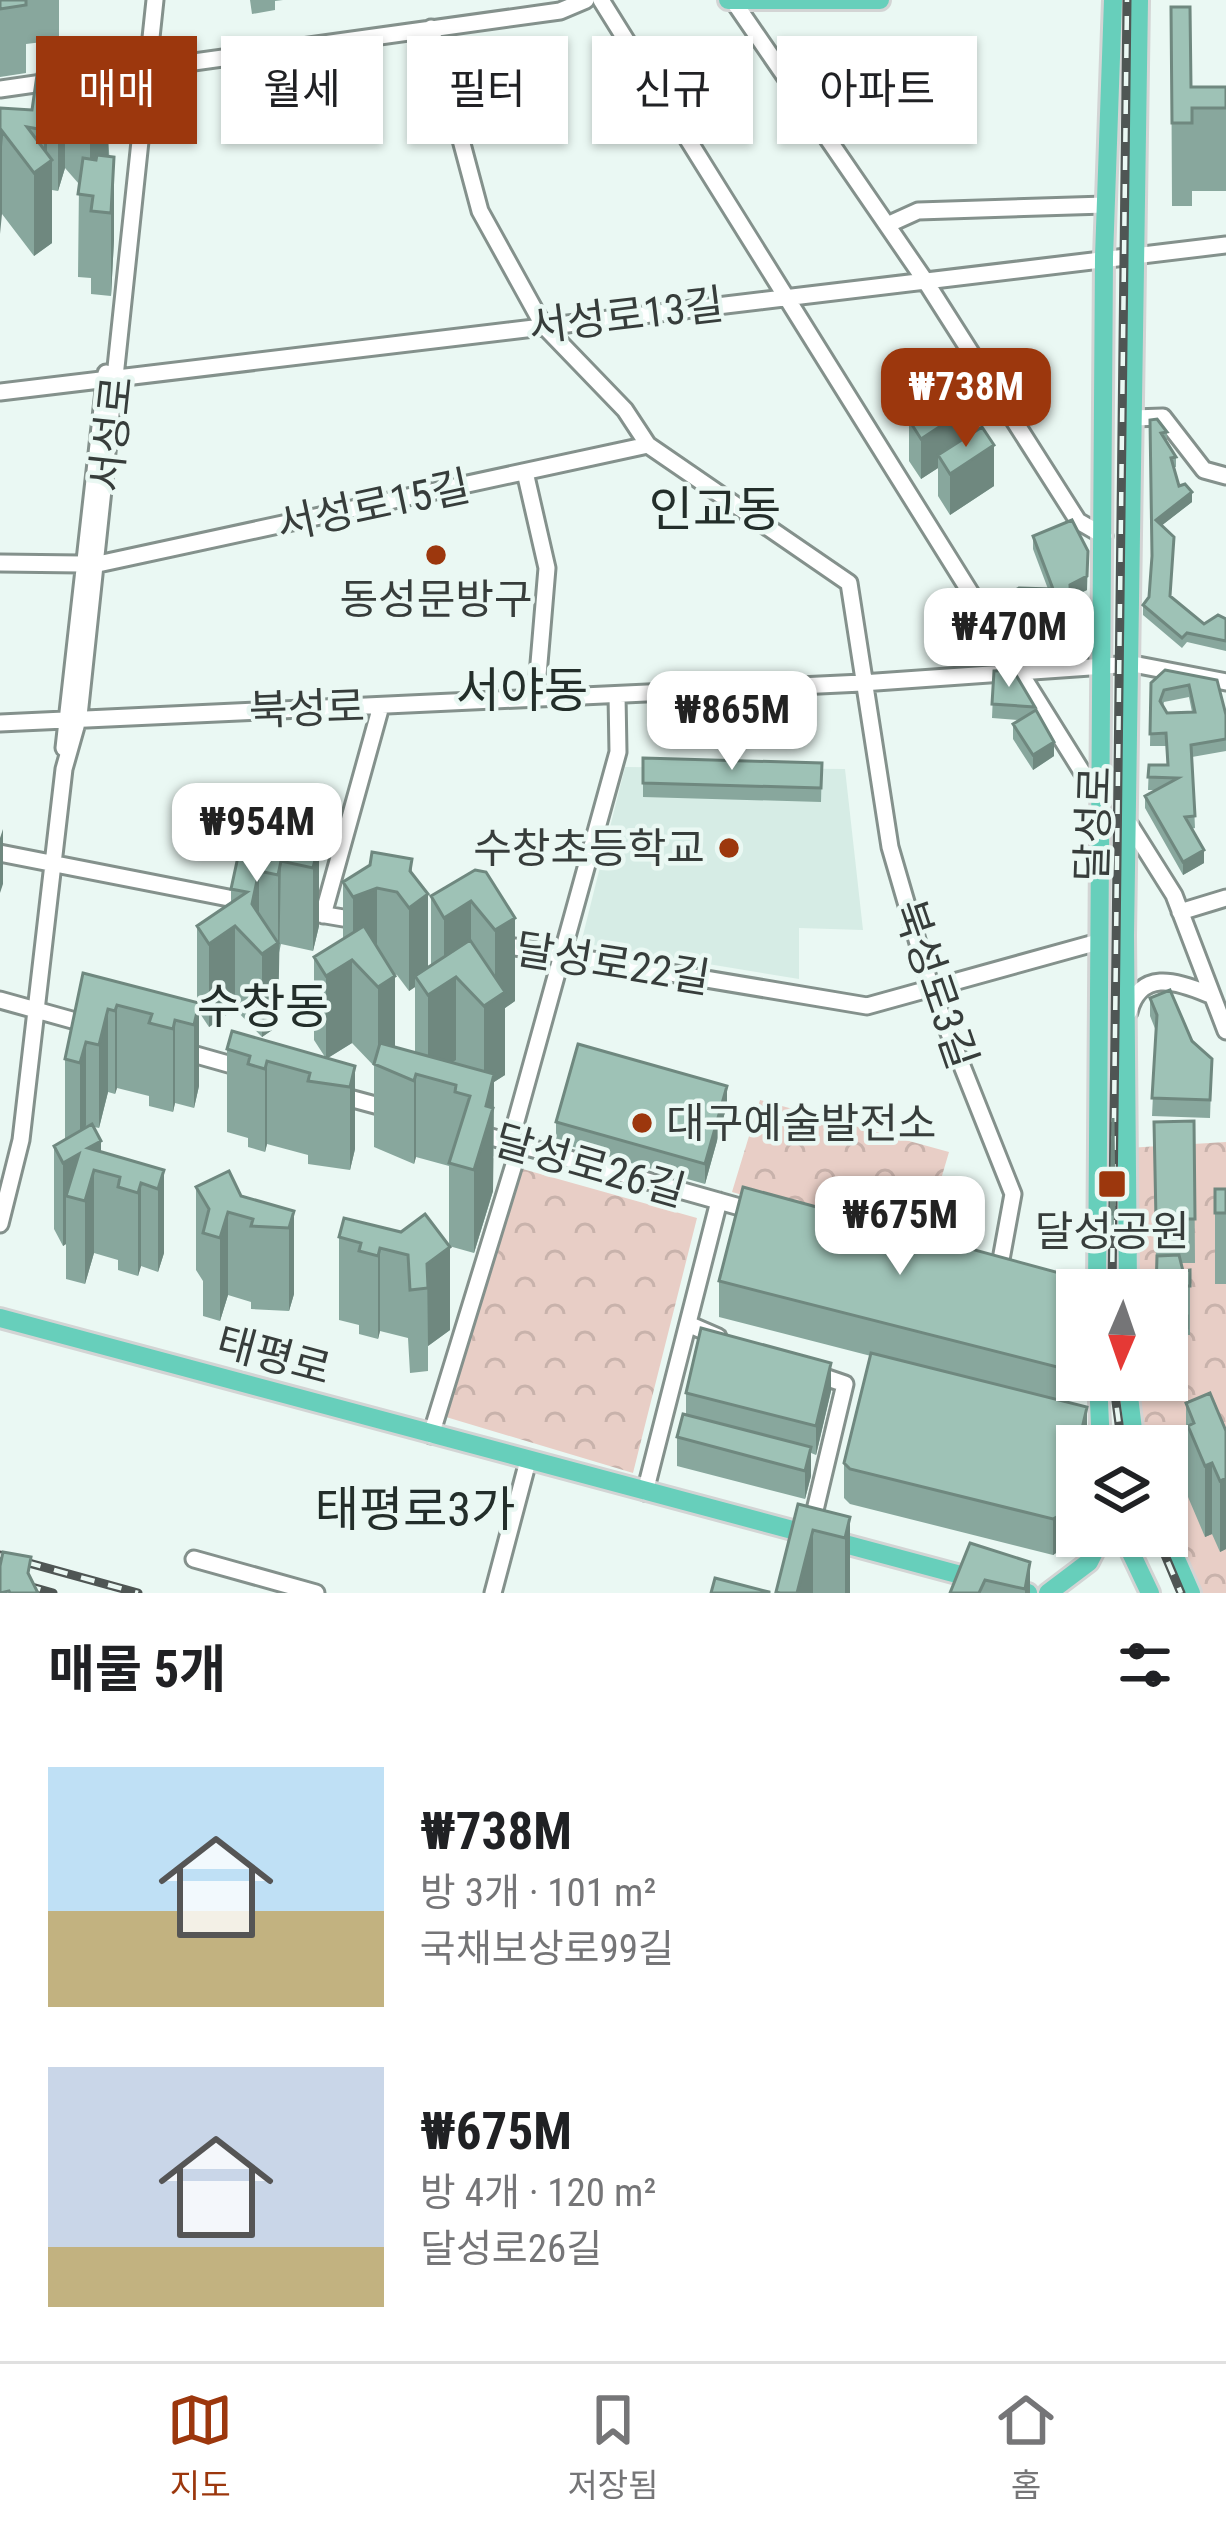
<!DOCTYPE html>
<html lang="ko">
<head>
<meta charset="utf-8">
<style>
  body { margin:0; font-family:"Roboto Condensed","Noto Sans KR",sans-serif; background:#f2f2f2; color:#202124; height:100vh; display:flex; flex-direction:column; font-size:45px; white-space:nowrap }
  * { box-sizing:border-box; margin:0 }
  p { font-size:39px; color:#757577 }
  .icon { flex:none; width:66px; height:66px; fill:none; stroke:currentColor; stroke-width:2; stroke-linecap:round; stroke-linejoin:round }
  .map { position:relative; height:1593px; overflow:hidden }
  .drawer { display:flex; flex-direction:column; background:#fff; flex:1 }
  .drawer>* { flex:none }
  .guide { position:absolute; left:36px; top:36px; width:1155px; height:108px; display:flex; gap:24px }
  .needle { width:78px; rotate:182deg }
  .controls { position:absolute; left:1056px; top:1269px; display:grid; gap:24px }
  .controls a { display:grid; place-items:center; width:132px; height:132px; border-radius:0px; background:#fff; box-shadow:0 3px 9px #0004; font-size:60px }
  .price { position:absolute; translate:-50% -102px; padding:0 27px; border-radius:24px; background:#fff; color:#222; font-size:39px; line-height:78px; filter:drop-shadow(0 3px 6px #0008) }
  .price::after { content:''; position:absolute; left:50%; top:72px; width:36px; height:27px; margin-left:-18px; background:inherit; clip-path:polygon(0 0,100% 0,50% 100%) }
  .price.on { background:#9c370d; color:#fff }
  ul { padding:0; list-style:none }
  li { display:flex; align-items:center; gap:36px; height:300px; padding:0 48px }
  li span { display:grid; place-items:center; flex:none; width:336px; height:240px; border-radius:0px; color:#555 }
  li>.icon { margin-inline-start:auto }
  span .icon { width:144px; height:144px; fill:#fffc; stroke-width:1 }
  li b { font-size:51px }
  h2 { display:flex; justify-content:space-between; align-items:center; height:144px; padding:0 48px; font-size:51px }
  .pill { padding:0 42px; border-radius:0px; background:#fff; box-shadow:0 3px 9px #0004; font-size:42px; line-height:108px }
  .pill.on { background:#9c370d; color:#fff }
  .tabs { display:flex; justify-content:space-around; align-items:center; height:168px; border-top:3px solid #e0e0e0; background:#fff; font-size:33px; color:#757577 }
  .tabs a { display:grid; justify-items:center; gap:6px }
  .tabs .on { color:#9c370d }
  .map>svg:first-child { display:block }
  .built { fill:#d6ece5 }
  .park { fill:url(#park-crowns) }
  .lines { fill:none; stroke-linecap:round; stroke-linejoin:round }
  .minor-casing { stroke:#84918c; stroke-width:21 }
  .major-casing { stroke:#d3d4d4; stroke-width:24 }
  .minor { stroke:#fff; stroke-width:15 }
  .major { stroke:#67cfbb; stroke-width:18 }
  .rail-casing { stroke:#4f5654; stroke-width:9 }
  .rail { stroke:#eaf8f3; stroke-width:4.5; stroke-dasharray:14; stroke-linecap:butt }
  .wall { fill:#88a79d; fill-rule:evenodd }
  .shaded-wall { fill:#6f887f }
  .building { fill:#9ec2b6; stroke:#6f887f; stroke-width:3; fill-rule:evenodd }
  .poi-dot { fill:#9c370d; stroke:#eaf8f3; stroke-width:4.5 }
  .labels { text-anchor:middle; stroke-width:9; stroke-linejoin:round; paint-order:stroke }
  .street-label { font-size:42px; fill:#373d3b; stroke:#eaf8f3 }
  .poi-label { font-size:42px; fill:#373d3b; stroke:#eaf8f3 }
  .quarter-label { font-size:48px; fill:#232e2a; stroke:#eaf8f3 }
</style>
</head>
<body>
<div class="map">
<svg width="1226" height="1593" viewBox="0 0 1226 1593">
  <defs>
    <pattern id="park-crowns" width="20" height="18" patternUnits="userSpaceOnUse" patternTransform="scale(3)"><rect width="20" height="18" fill="#e8cec6"/><path d="M2 6a3 3 0 1 1 6 0M12 15a3 3 0 1 1 6 0" fill="none" stroke="#c8b2ab"/></pattern>
  </defs>
  <rect width="100%" height="100%" fill="#eaf8f3"/>
  <path class="built" d="M625 767 845 769 863 930 799 928V979L581 943Z"/>
  <path class="park" d="M760 1100 949 1152 921 1247 732 1192Z
    M1226 1142V1593H1191L1167 1536V1446H1135L1127 1380H1167V1290H1128L1127 1148Z
    M519 1168 697 1218 633 1473 446 1417Z"/>
  <g class="lines">
    <defs>
      <path id="minor" d="M601 0 1099 799
        M734 2 924 279 1078 521 1104 536
        M431 28 480 211 543 325 625 410 648 445 849 583 890 847 931 988 1013 1194 998 1276
        M86 77 560 11 586 0
        M0 89 56 81
        M887 225 918 211 1105 205
        M0 392 1226 245
        M1133 418 1163 417 1204 470 1226 476
        M525 472 547 568 536 699
        M0 563 81 564
        M98 564 648 445
        M0 723 862 683 1133 664 1226 682
        M64 748 106 373
        M1130 825 1174 895 1226 1031
        M0 853 249 902
        M302 911 361 921
        M1180 912 1226 898
        M323 915 381 706
        M497 944 867 1006 1098 942
        M0 1000 90 1025
        M1129 1012C1140 970 1175 980 1208 994
        M182 1051 246 1069
        M338 1095 390 1109
        M477 1133 754 1211
        M510 1143 618 752 617 695
        M0 1224 21 1140 64 769 79 716 155 0
        M688 1324 718 1337
        M431 1435 520 1145
        M645 1492 719 1201
        M811 1527 845 1384 813 1373
        M194 1559 316 1593
        M493 1593 528 1461"/>
      <path id="major" d="M728 0H880
        M1097 1290 1104 257 1113 0
        M1128 1290 1125 935 1139 0
        M0 1318 1028 1593
        M1098 1380 1101 1446
        M1127 1380 1135 1446
        M1123 1536 1150 1593
        M1166 1536 1191 1593
        M1048 1593 1089 1562 1102 1536"/>
    </defs>
    <use href="#minor" class="minor-casing"/>
    <use href="#major" class="major-casing"/>
    <use href="#minor" class="minor"/>
    <use href="#major" class="major"/>
    <defs>
      <path id="rail" d="M1112 1290 1127 0
        M1113 1380 1122 1446
        M1157 1536 1181 1593
        M0 1555 138 1593
        M0 1578 53 1593"/>
    </defs>
    <use href="#rail" class="rail-casing"/>
    <use href="#rail" class="rail"/>
  </g>
  <path class="wall" d="M0 0H59V40L26 44V73L0 77Z
    M250 0H283L275 1V10L252 14Z
    M1171 7 1191 87H1226V191H1192V206H1172Z
    M41 47 106 97 114 240 111 296 91 294V278L78 277 79 184 65 168 58 191 52 190V243L34 256 2 214 1 108 32 110Z
    M909 420 965 438 994 486 950 515 938 496V468L921 479 909 461Z
    M1150 420 1167 432V442L1176 457V467H1174L1179 486 1192 502 1162 525 1170 596 1204 624 1226 619V651L1187 642 1182 648 1143 615V605L1149 597 1152 558Z
    M1033 536 1088 565 1087 590 1071 597V607L1086 608V650L1036 652 1026 659 999 614V601L1048 589 1033 549Z
    M994 671 1035 707 1054 756 1033 770 1013 739V724L1019 720 992 718Z
    M1217 680 1226 715V751L1192 757 1195 828 1191 829 1204 863 1183 875 1145 808V796L1156 790H1148L1149 765H1167L1166 746H1150L1151 683ZM1189 697 1192 712 1167 713 1163 706 1164 702Z
    M643 758 822 763 821 802 643 797Z
    M244 829 319 843V926L313 951 281 944 278 957V1026L262 1037 235 1009 209 1027 199 1012V1086L194 1108 175 1103 173 1112 149 1106V1096L117 1088 115 1094 108 1092 99 1128 94 1127 101 1152 164 1170V1253L158 1272 141 1266 138 1276 118 1270V1260L94 1253 85 1284 66 1279V1244L63 1246 54 1229V1146L65 1140V1059L83 973 197 1002V926L231 903V889Z
    M370 865 412 874 428 968 431 966V896L486 872 515 1001 505 1008V1075L494 1082 493 1191 474 1253 449 1246V1166L416 1157 414 1164 374 1147V1066L352 1043 328 1058 355 1066V1149L350 1170 308 1164V1155L267 1144 265 1152 248 1147V1138L227 1132V1049L325 1057 314 1040V957L343 939V882ZM394 974 397 975 409 991 415 987V1052L395 1047Z
    M1150 998 1212 1059 1210 1118 1152 1116 1156 1031 1150 1016Z
    M727 1105 705 1184 556 1142V1122Z
    M1113 1118 1114 1233H1111V1214Z
    M1194 1121 1195 1263H1181L1183 1271 1190 1270V1335H1187V1377H1181V1390L1158 1397 1154 1390V1380H1167L1156 1263 1154 1122Z
    M196 1187 241 1196 294 1211V1294L289 1311 251 1309V1302L228 1295 220 1321 203 1316V1281L196 1270Z
    M1215 1189H1226V1284H1215Z
    M401 1232 450 1330 428 1346V1371L410 1373 408 1338 380 1331 378 1339 359 1334V1325L339 1320V1237Z
    M719 1281 1085 1290 1062 1401 1087 1443 1077 1446V1485L1062 1549 1053 1555 850 1504 844 1498V1463L871 1356 719 1317Z
    M831 1391 816 1455 811 1453V1476L805 1499 677 1466V1437L686 1415V1393Z
    M1186 1403 1226 1431V1549L1220 1552 1212 1534 1205 1537 1188 1497V1480L1186 1475Z
    M798 1504 850 1517V1593H776Z
    M970 1543 1030 1593H950Z"/>
  <path class="shaded-wall" d="M106 56 109 183 90 195V115L95 84Z
    M65 85V168L58 191V108Z
    M47 107V163L52 160V243L34 256V173L44 166V130Z
    M2 131V214L0 234V151Z
    M114 157V240L111 296V213Z
    M965 410V451L938 455V468L921 479V439Z
    M994 445V486L950 515V474Z
    M1192 492V502L1156 530V520Z
    M1087 576V590L1070 598V585Z
    M1036 639V652L1026 659V645Z
    M1054 742V756L1033 770V755Z
    M3 829V884L0 893V838Z
    M319 843V926L313 951V868Z
    M1204 850V863L1183 875V862Z
    M412 859V906L428 894V977L415 976V987L409 991V908Z
    M281 861 278 1026 262 1037V954L278 943V875Z
    M259 871V952L252 904Z
    M377 888V971L353 961V897Z
    M471 901V984L456 977V1060L428 1078V995L444 985V918Z
    M515 918V1001L505 1008V1075L494 1082 493 1191 474 1253V1170L484 1089V1006L495 998V930Z
    M235 926V1009L209 1027V944Z
    M352 960V1043L326 1059V976Z
    M395 976V1059L378 1066V987Z
    M199 1003V1086L194 1108V1025Z
    M117 1005V1088L115 1094V1011Z
    M108 1009V1092L99 1128V1045Z
    M175 1020V1103L173 1112V1029Z
    M86 1042V1125L80 1146V1063Z
    M267 1061V1144L265 1152V1069Z
    M355 1066V1149L350 1170V1087Z
    M416 1074V1157L414 1164V1081Z
    M727 1086V1105L705 1184V1164Z
    M101 1141V1172L94 1170V1253L85 1284V1201L88 1148Z
    M79 1154 66 1196V1244L63 1246V1163Z
    M164 1170V1253L158 1272V1189Z
    M141 1183V1266L138 1276V1193Z
    M294 1211V1294L289 1311V1228Z
    M228 1212V1295L220 1321V1238Z
    M450 1247V1330L428 1346 427 1264Z
    M380 1248V1331L378 1339V1256Z
    M1077 1306V1343L1061 1405V1368Z
    M1181 1341V1390L1158 1397V1380H1167V1345Z
    M831 1363V1391L816 1455V1426Z
    M1087 1407V1446H1078Z
    M811 1447V1476L805 1499V1471Z
    M1077 1450V1485L1062 1549 1053 1555V1519Z
    M1212 1463V1534L1205 1537V1466Z
    M1226 1478V1549L1220 1552V1481Z
    M850 1517V1593H845V1538Z
    M813 1530V1593H797Z
    M1030 1562V1593H1025V1589Z"/>
  <path class="building" d="M0 0H26V5L0 9Z
    M1171 7H1190L1191 87H1226V108H1192V123H1172Z
    M41 47 106 56 95 84 109 100 90 115 65 85 58 108 47 107 44 130 27 127 52 160 34 173 2 131 0 151V108L32 110Z
    M97 155 114 157 111 213 91 211 93 196 78 194 83 158 96 160Z
    M953 391 965 410 921 439 909 420Z
    M1157 419 1167 432 1161 433 1176 457 1171 458 1179 486 1185 484 1192 492 1156 520 1174 537 1170 596 1204 624 1218 615 1226 619V641L1187 633 1182 638 1143 605 1149 597 1152 556 1150 420Z
    M982 427 994 445 950 474 938 455Z
    M1072 520 1088 551 1087 576 1070 585 1071 607 1086 608V637L1036 639 1026 645 999 601 1019 588 1053 589 1033 536Z
    M1013 670 1035 707 992 704 994 671Z
    M1165 670 1217 680 1226 715V739L1191 745 1195 816 1185 817 1204 850 1183 862 1145 796 1178 778 1148 777 1149 765H1168L1166 733 1150 734 1151 683ZM1189 685 1195 712 1167 713 1160 701 1164 690Z
    M1036 710 1054 742 1033 755 1013 724Z
    M643 758 822 763 821 788 643 783Z
    M244 829 319 843 313 868 281 861 278 875 259 871 252 904 278 943 262 954 235 926 209 944 197 926 247 892 231 889Z
    M372 852 412 859 410 871 428 894 409 908 397 892 377 888 353 897 343 882 370 865Z
    M475 870 486 872 515 918 495 930 471 901 444 918 431 896Z
    M364 926 395 976 378 987 352 960 326 976 314 957Z
    M470 940 505 992 484 1006 456 977 428 995 415 976Z
    M83 973 199 1003 194 1025 175 1020 173 1029 149 1023 152 1014 117 1005 115 1011 108 1009 99 1045 86 1042 80 1063 65 1059Z
    M1170 990 1192 1041 1212 1059 1210 1100 1152 1098 1157 1015 1150 998Z
    M232 1031 355 1066 350 1087 308 1081 310 1073 267 1061 265 1069 248 1064 250 1056 227 1049Z
    M380 1043 494 1074 486 1106 493 1108 474 1170 449 1163 470 1096 455 1092 456 1085 416 1074 414 1081 374 1064Z
    M578 1044 727 1086 705 1164 556 1122Z
    M1113 1118 1114 1214H1111Z
    M1194 1121 1195 1219H1156L1154 1122Z
    M92 1124 101 1141 88 1148 164 1170 158 1189 141 1183 138 1193 118 1187 120 1177 94 1170 85 1201 66 1196 79 1154 63 1163 54 1146Z
    M229 1171 241 1196 294 1211 289 1228 251 1226 253 1219 228 1212 220 1238 203 1233 209 1209 196 1187Z
    M743 1187 1074 1277 1085 1275 1081 1290H1077V1306L1061 1368 719 1281Z
    M1215 1189H1226V1213H1215Z
    M425 1214 450 1247 427 1264 428 1288 410 1290 408 1255 380 1248 378 1256 359 1251 361 1243 339 1237 344 1218 401 1232Z
    M1179 1255 1183 1271 1190 1270V1286H1178V1316H1187V1328H1180L1181 1341 1167 1345V1290H1156L1157 1256Z
    M701 1328 831 1363 816 1426 686 1393Z
    M871 1353 1087 1407 1062 1514 1053 1519 850 1469 844 1463Z
    M1210 1393 1226 1431V1478L1220 1481 1212 1463 1205 1466 1188 1426 1194 1423 1186 1403Z
    M683 1414 811 1447 805 1471 677 1437Z
    M798 1504 850 1517 845 1538 813 1530 797 1593H780L776 1592Z
    M970 1543 1030 1562 1025 1589 985 1580 979 1593H950Z
    M3 1552 31 1557 28 1573 38 1593H10L9 1591 0 1593V1566Z
    M715 1578 769 1592V1593H711Z"/>
  <g class="poi-dot">
    <circle cx="436" cy="555" r="12"/>
    <circle cx="729" cy="848" r="12"/>
    <circle cx="642" cy="1123" r="12"/>
    <rect x="1097" y="1169" width="30" height="30" rx="6"/>
  </g>
  <g class="labels">
    <g class="street-label">
      <text transform="translate(626 315) rotate(-7)" y="15">서성로13길</text>
      <text transform="translate(111 434) rotate(-84)" y="15">서성로</text>
      <text transform="translate(373 505) rotate(-12)" y="15">서성로15길</text>
      <text transform="translate(307 708) rotate(-2)" y="15">북성로</text>
      <text transform="translate(1093 824) rotate(-88)" y="15">달성로</text>
      <text transform="translate(613 963) rotate(9)" y="15">달성로22길</text>
      <text transform="translate(936 984) rotate(71)" y="15">북성로3길</text>
      <text transform="translate(590 1165) rotate(16)" y="15">달성로26길</text>
      <text transform="translate(274 1355) rotate(15)" y="15">태평로</text>
    </g>
    <g class="poi-label">
      <text x="436" y="614">동성문방구</text>
      <text x="705" y="863" text-anchor="end">수창초등학교</text>
      <text x="666" y="1138" text-anchor="start">대구예술발전소</text>
      <text x="1112" y="1246">달성공원</text>
    </g>
    <g class="quarter-label">
      <text x="715" y="526">인교동</text>
      <text x="522" y="707">서야동</text>
      <text x="263" y="1023">수창동</text>
      <text x="415" y="1526">태평로3가</text>
    </g>
  </g>
</svg>
<div class="controls">
<a><svg class="needle" viewBox="-14 -14 28 28"><path d="M0-13l5 13h-10z" fill="#e53935"/><path d="M0 13l5-13h-10z" fill="#757577"/></svg></a>
<a><svg class="icon" aria-label="layers" viewBox="0 0 24 24"><path d="M12 4l9 5-9 5-9-5zM3 14l9 5 9-5"/></svg></a>
</div>
<b class="price on" style="left:966px;top:450px">₩738M</b>
<b class="price" style="left:1009px;top:690px">₩470M</b>
<b class="price" style="left:732px;top:773px">₩865M</b>
<b class="price" style="left:257px;top:885px">₩954M</b>
<b class="price" style="left:900px;top:1278px">₩675M</b>
<div class="guide">
<a class="pill on">매매</a>
<a class="pill">월세</a>
<a class="pill">필터</a>
<a class="pill">신규</a>
<a class="pill">아파트</a>
</div>
</div>
<section class="drawer">
<h2>매물 5개<svg class="icon" aria-label="filters" viewBox="0 0 24 24"><path d="M4 7h16M4 17h16"/><circle cx="9" cy="7" r="2"/><circle cx="15" cy="17" r="2"/></svg></h2>
<ul>
<li><span style="background:linear-gradient(#bfe0f5 60%,#c2b280 0)"><svg class="icon" aria-label="home" viewBox="0 0 24 24"><path d="M3 11l9-7 9 7M6 9v11h12V9"/></svg></span><div><b>₩738M</b><p>방 3개 · 101 m²</p><p>국채보상로99길</p></div></li>
<li><span style="background:linear-gradient(#c9d6e8 75%,#c2b280 0)"><svg class="icon" aria-label="home" viewBox="0 0 24 24"><path d="M3 11l9-7 9 7M6 9v11h12V9"/></svg></span><div><b>₩675M</b><p>방 4개 · 120 m²</p><p>달성로26길</p></div></li>
</ul>
</section>
<nav class="tabs">
<a class="on"><svg class="icon" aria-label="map" viewBox="0 0 24 24"><path d="M3 6l6-2 6 2 6-2v14l-6 2-6-2-6 2zM9 4v14M15 6v14"/></svg>지도</a>
<a><svg class="icon" aria-label="saved" viewBox="0 0 24 24"><path d="M7 4h10v16l-5-4-5 4z"/></svg>저장됨</a>
<a><svg class="icon" aria-label="home" viewBox="0 0 24 24"><path d="M3 11l9-7 9 7M6 9v11h12V9"/></svg>홈</a>
</nav>
</body>
</html>
